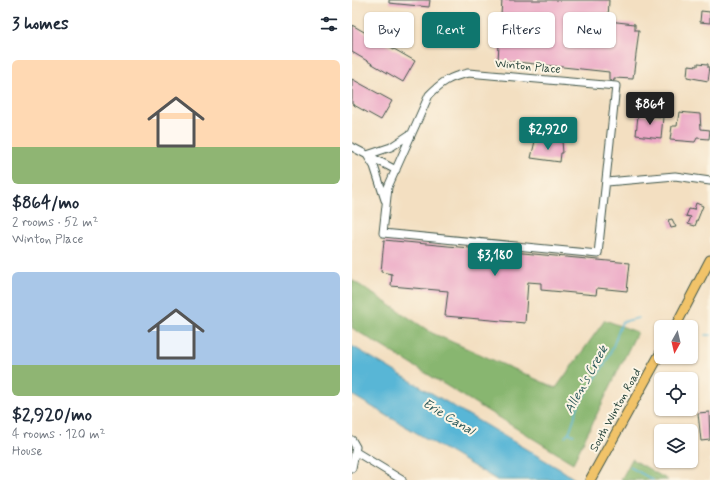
<!DOCTYPE html>
<html lang="en">
<head>
<meta charset="utf-8">
<style>
  body { margin:0; font-family:Mynerve,sans-serif; background:#f6f6f7; color:#1f2937; height:100vh; display:flex; flex-direction:column; font-size:15px; white-space:nowrap }
  * { box-sizing:border-box; margin:0 }
  p { font-size:13px; color:#747a83 }
  .icon { flex:none; width:22px; height:22px; fill:none; stroke:currentColor; stroke-width:2; stroke-linecap:round; stroke-linejoin:round }
  .map { position:relative; flex:1; overflow:hidden }
  .drawer { display:flex; flex-direction:column; background:#fff; width:352px }
  .drawer>* { flex:none }
  .banner { position:absolute; left:12px; top:12px; width:286px; height:36px; display:flex; gap:8px }
  .needle { width:26px; rotate:188deg }
  .tools { position:absolute; left:302px; top:320px; display:grid; gap:8px }
  .tools a { display:grid; place-items:center; width:44px; height:44px; border-radius:6px; background:#fff; box-shadow:0 1px 3px #0004; font-size:20px }
  .price { position:absolute; translate:-50% -34px; padding:0 9px; border-radius:4px; background:#0f766e; color:#fff; font-size:13px; line-height:26px; filter:drop-shadow(0 1px 2px #0008) }
  .price::after { content:''; position:absolute; left:50%; top:24px; width:12px; height:9px; margin-left:-6px; background:inherit; clip-path:polygon(0 0,100% 0,50% 100%) }
  .price.selected { background:#222; color:#fff }
  ul { padding:0; list-style:none }
  li { display:grid; align-content:center; gap:8px; height:212px; padding:0 12px }
  li span { display:grid; place-items:center; height:124px; border-radius:6px; color:#555 }
  li>.icon { margin-inline-start:auto }
  span .icon { width:72px; height:72px; fill:#fffc; stroke-width:1 }
  li b { font-size:17px }
  h2 { display:flex; justify-content:space-between; align-items:center; height:48px; padding:0 12px; font-size:17px }
  .chip { padding:0 14px; border-radius:6px; background:#fff; box-shadow:0 1px 3px #0004; font-size:14px; line-height:36px }
  .chip.selected { background:#0f766e; color:#fff }
  main { display:flex; flex:1; min-height:0 }
  .map>svg:first-child { display:block }
  .forest { fill:#88b66f; stroke:#547a52 }
  .water { fill:#58b6d6; stroke:#3c7a85 }
  .lines { fill:none; stroke-linecap:round; stroke-linejoin:round }
  .stream { stroke:#58b6d6; stroke-width:1.5 }
  .building { fill:#eba5c4 }
  .minor-casing { stroke:#3f5549; stroke-width:9 }
  .major-casing { stroke:#3f5549; stroke-width:11 }
  .minor { stroke:#fff; stroke-width:7 }
  .major { stroke:#f1c369; stroke-width:9 }
  .labels { text-anchor:middle; stroke-width:4; stroke-linejoin:round; paint-order:stroke }
  .street-label { font-size:12px; fill:#1f3d34; stroke:#fcf5e5 }
  .water-label { font-size:13px; font-style:italic; fill:#2d5b5c; stroke:#fcf5e5 }
</style>
</head>
<body>
<main>
<section class="drawer">
<h2>3 homes<svg class="icon" aria-label="filters" viewBox="0 0 24 24"><path d="M4 7h16M4 17h16"/><circle cx="9" cy="7" r="2"/><circle cx="15" cy="17" r="2"/></svg></h2>
<ul>
<li><span style="background:linear-gradient(#ffd9b3 70%,#8fb573 0)"><svg class="icon" aria-label="home" viewBox="0 0 24 24"><path d="M3 11l9-7 9 7M6 9v11h12V9"/></svg></span><div><b>$864/mo</b><p>2 rooms · 52 m²</p><p>Winton Place</p></div></li>
<li><span style="background:linear-gradient(#a9c7e8 75%,#8fb573 0)"><svg class="icon" aria-label="home" viewBox="0 0 24 24"><path d="M3 11l9-7 9 7M6 9v11h12V9"/></svg></span><div><b>$2,920/mo</b><p>4 rooms · 120 m²</p><p>House</p></div></li>
</ul>
</section>
<div class="map">
<svg width="358" height="480" viewBox="0 0 358 480">
  <rect width="100%" height="100%" fill="#fcf5e5"/>
  <filter id="ink" filterUnits="userSpaceOnUse"><feTurbulence type="fractalNoise" baseFrequency=".025" numOctaves="2"/><feDisplacementMap in="SourceGraphic" scale="8" xChannelSelector="R" yChannelSelector="G"/><feConvolveMatrix kernelMatrix="1 2 1 2 8 2 1 2 1" color-interpolation-filters="sRGB"/></filter>
  <filter id="wash" filterUnits="userSpaceOnUse"><feTurbulence type="fractalNoise" baseFrequency=".012" numOctaves="4" result="noise"/><feDisplacementMap in="SourceGraphic" scale="16" xChannelSelector="R" yChannelSelector="G"/><feGaussianBlur stdDeviation="0.9" result="paint"/><feColorMatrix in="noise" values="0 0 0 0 0 0 0 0 0 0 0 0 0 0 0 0 0 1.4 0 .05"/><feComposite in="paint" operator="in"/></filter>
  <g filter="url(#wash)">
    <rect width="100%" height="100%" fill="#f3dfc1"/>
    <path class="forest" d="M0 280 80 333 204 388 253 320 285 332 221 463 0 328Z
      M280 459 316 480H269Z"/>
    <path class="water" d="M0 346 211 471 224 480H145L0 395Z"/>
    <g class="lines">
      <path class="stream" d="M353 335H358
        M217 433 222 435
        M213 437 217 433 227 404 257 357 270 322 286 318
        M278 467 301 480"/>
    </g>
    <g id="blocks">
      <path class="building" d="M37 0H78L77 7 37 3Z
        M150 0H257L256 21 283 24V30H287L281 79 262 78V81L257 80V72L146 60Z
        M349 11 358 12V23L348 22Z
        M0 25 63 61 51 82 0 52Z
        M346 63 356 64V67H358L356 81 335 77 336 65 346 66Z
        M0 79 40 101 29 120 0 104Z
        M327 112 348 114 349 129 358 130 357 139 345 138 343 142 318 140 320 126H325Z
        M286 115 311 117 309 138 284 135Z
        M195 140 210 141 211 153H209L208 162 179 158 183 141 195 142Z
        M344 203 351 206 343 226 336 224 339 217 334 216 337 209 342 210Z
        M320 219 324 227 319 228 316 220Z
        M32 240 278 263 275 291 245 288 244 295 189 290V283L176 282 173 323 93 316 96 291 39 286 40 274 29 272Z
        M357 412 358 440 349 441 346 413Z"/>
    </g>
  </g>
  <g filter="url(#ink)">
    <use href="#blocks" fill-opacity="0" stroke="#3f5549" stroke-width="1"/>
    <g class="lines">
      <defs>
        <path id="minor" d="M116 73 264 86 246 254 31 233 36 187 77 95C90 82 97 77 116 73Z
          M0 147 44 170
          M15 155 22 166 33 200
          M15 155 39 147 57 135
          M255 182 323 176 358 181
          M0 440 4 447 0 468
          M4 452 50 480"/>
        <path id="major" d="M323 327 358 260
          M238 480 309 352"/>
      </defs>
      <use href="#minor" class="minor-casing"/>
      <use href="#major" class="major-casing"/>
      <use href="#minor" class="minor"/>
      <use href="#major" class="major"/>
    </g>
  </g>
  <g class="labels">
    <g class="street-label">
      <text transform="translate(176 66) rotate(5)" y="4">Winton Place</text>
      <text transform="translate(263 410) rotate(-61)" y="4">South Winton Road</text>
    </g>
    <g class="water-label">
      <text transform="translate(233 379) rotate(-61)" y="5">Allen's Creek</text>
      <text transform="translate(97 416) rotate(31)" y="5">Erie Canal</text>
    </g>
  </g>
</svg>
<div class="tools">
<a><svg class="needle" viewBox="-14 -14 28 28"><path d="M0-13l5 13h-10z" fill="#e53935"/><path d="M0 13l5-13h-10z" fill="#747a83"/></svg></a>
<a><svg class="icon" aria-label="locate" viewBox="0 0 24 24"><circle cx="12" cy="12" r="6"/><path d="M12 2v4M12 18v4M2 12h4M18 12h4"/></svg></a>
<a><svg class="icon" aria-label="layers" viewBox="0 0 24 24"><path d="M12 4l9 5-9 5-9-5zM3 14l9 5 9-5"/></svg></a>
</div>
<b class="price selected" style="left:298px;top:126px">$864</b>
<b class="price" style="left:196px;top:151px">$2,920</b>
<b class="price" style="left:143px;top:277px">$3,180</b>
<div class="banner">
<a class="chip">Buy</a>
<a class="chip selected">Rent</a>
<a class="chip">Filters</a>
<a class="chip">New</a>
</div>
</div>
</main>
</body>
</html>
